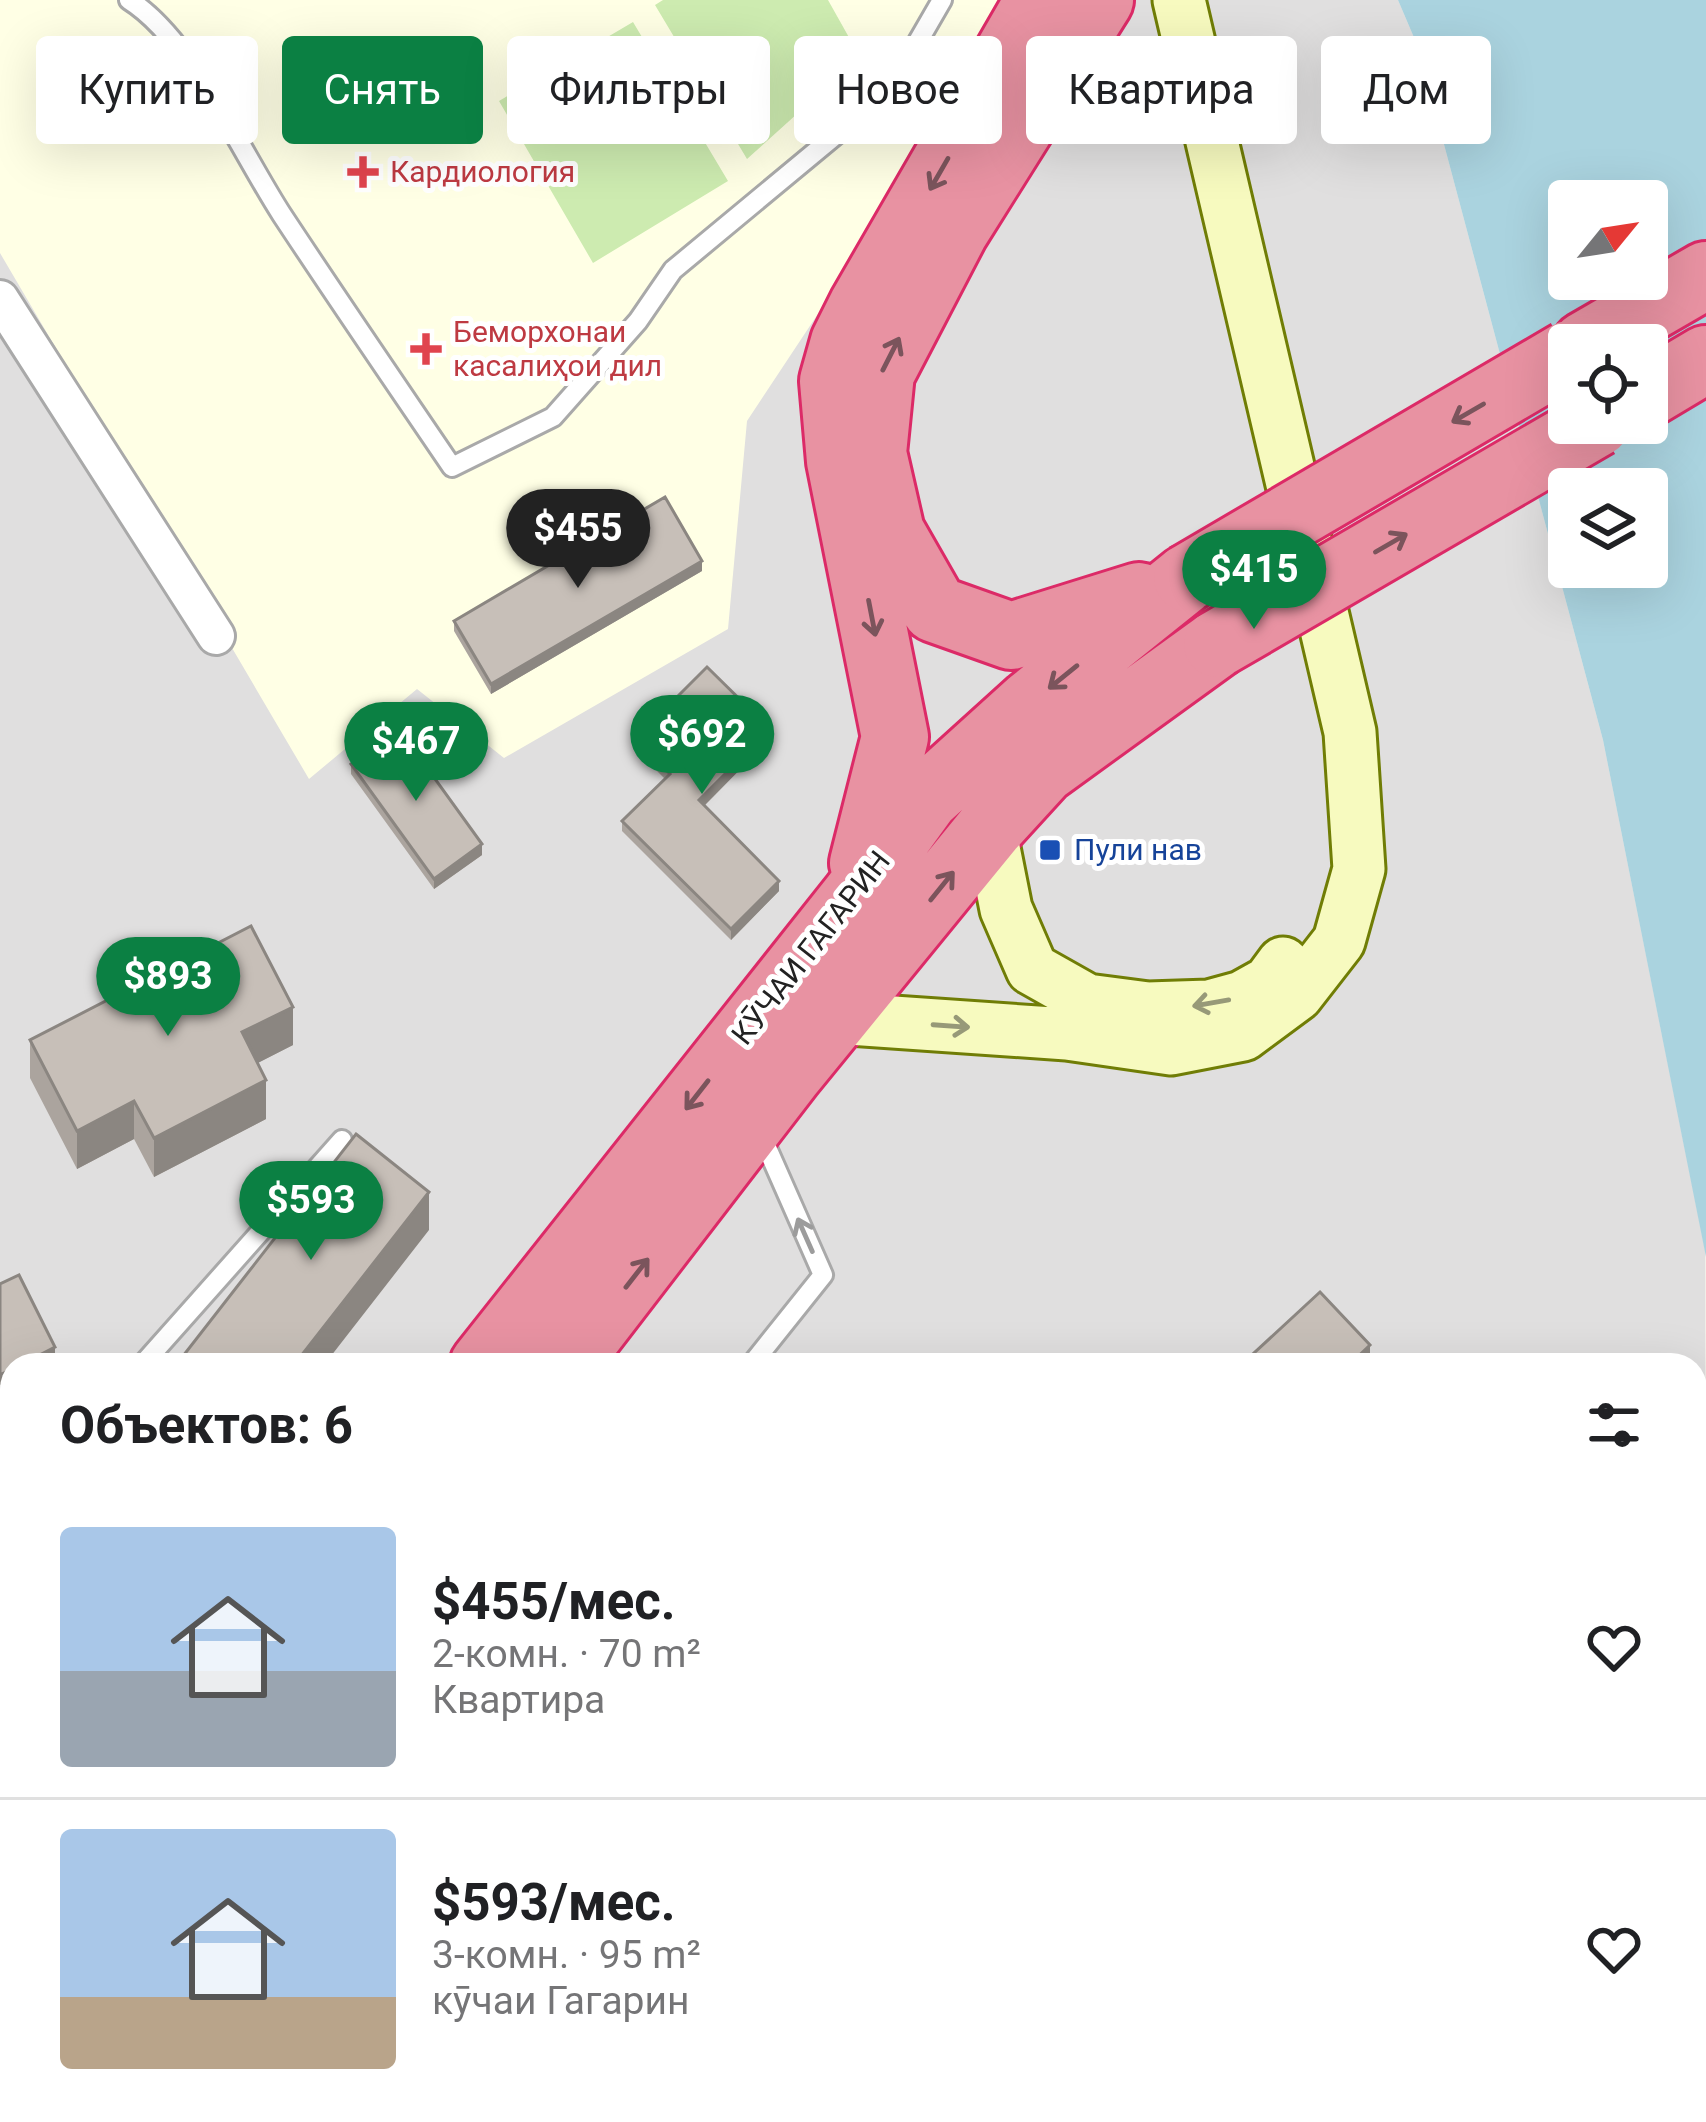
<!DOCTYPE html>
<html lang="ru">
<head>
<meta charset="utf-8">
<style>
  body { margin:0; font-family:Roboto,sans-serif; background:#f2f2f2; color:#202124; height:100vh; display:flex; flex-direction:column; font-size:45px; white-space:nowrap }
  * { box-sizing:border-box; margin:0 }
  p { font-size:39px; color:#757577 }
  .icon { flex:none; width:66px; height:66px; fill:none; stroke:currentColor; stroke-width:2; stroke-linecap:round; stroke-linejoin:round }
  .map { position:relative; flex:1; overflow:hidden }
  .sheet { position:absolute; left:0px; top:1353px; width:1707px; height:771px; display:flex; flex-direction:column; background:#fff; border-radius:36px 36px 0 0; box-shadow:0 12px 48px #0002 }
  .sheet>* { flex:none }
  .banner { position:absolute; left:36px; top:36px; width:1635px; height:108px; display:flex; gap:24px }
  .needle { width:78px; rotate:60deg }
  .fabs { position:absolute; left:1548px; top:180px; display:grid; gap:24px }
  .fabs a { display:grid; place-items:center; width:120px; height:120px; border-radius:12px; background:#fff; box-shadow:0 12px 48px #0002; font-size:60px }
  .price { position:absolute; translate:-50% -102px; padding:0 27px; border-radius:42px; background:#0b8043; color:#fff; font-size:39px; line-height:78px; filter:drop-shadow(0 3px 6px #0008) }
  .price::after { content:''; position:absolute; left:50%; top:72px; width:36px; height:27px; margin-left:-18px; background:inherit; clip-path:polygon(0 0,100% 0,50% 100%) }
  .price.selected { background:#222; color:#fff }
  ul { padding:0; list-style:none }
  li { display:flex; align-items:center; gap:36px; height:300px; padding:0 60px }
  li+li { border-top:3px solid #e0e0e0 }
  li span { display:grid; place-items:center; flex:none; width:336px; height:240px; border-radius:12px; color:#555 }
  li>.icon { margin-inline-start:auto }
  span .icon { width:144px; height:144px; fill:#fffc; stroke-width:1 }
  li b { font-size:51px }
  h2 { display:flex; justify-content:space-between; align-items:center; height:144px; padding:0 60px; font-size:51px }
  .chip { padding:0 42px; border-radius:12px; background:#fff; box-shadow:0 12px 48px #0002; font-size:42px; line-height:108px }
  .chip.selected { background:#0b8043; color:#fff }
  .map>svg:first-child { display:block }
  .residential { fill:#e0dfdf; fill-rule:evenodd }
  .education { fill:#ffffe5 }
  .grass { fill:#cdebb0 }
  .water { fill:#aad3df; fill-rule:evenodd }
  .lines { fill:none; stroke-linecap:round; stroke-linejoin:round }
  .lane-casing { stroke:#a9a9a9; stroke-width:24 }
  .street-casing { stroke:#a9a9a9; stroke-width:42 }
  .secondary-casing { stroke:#707d05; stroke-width:57 }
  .highway-casing { stroke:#dc2a67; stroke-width:72 }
  .lane { stroke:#fff; stroke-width:18 }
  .street { stroke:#fff; stroke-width:36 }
  .secondary { stroke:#f7fabf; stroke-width:51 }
  .highway { stroke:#e892a2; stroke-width:66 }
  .highway-bridge-casing { stroke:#dc2a67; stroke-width:72; stroke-linecap:butt }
  .highway-bridge { stroke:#e892a2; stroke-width:66 }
  .wall { fill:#aba49e }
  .shaded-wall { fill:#8b8681 }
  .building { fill:#c7bfb8; stroke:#8b8681; stroke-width:3 }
  .oneway { stroke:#7b545c }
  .oneway2 { stroke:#979978 }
  .oneway3 { stroke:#9c9c9c }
  .health-dot { fill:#e0444e; stroke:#fff; stroke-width:4.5 }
  .transit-dot { fill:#1a4fb4; stroke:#fff; stroke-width:4.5 }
  .labels { text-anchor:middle; stroke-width:10; stroke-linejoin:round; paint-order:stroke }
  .health-label { font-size:30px; fill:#be3a42; stroke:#fff; text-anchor:start }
  .transit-label { font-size:30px; fill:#164399; stroke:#fff; text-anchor:start }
  .street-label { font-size:30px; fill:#222; stroke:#fff }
</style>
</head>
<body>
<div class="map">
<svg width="1706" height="2122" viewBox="0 0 1706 2122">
  <rect width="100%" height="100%" fill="#f2efe9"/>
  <path class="residential" d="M0 0H1398L1418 47 1603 740 1705 1250 1706 2122H0ZM12 1365H1695V2112H12Z"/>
  <path class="education" d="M0 0H1002L843 276 747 421 728 629 504 758 417 689 309 779 0 253Z"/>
  <path class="grass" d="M663 0H828L860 57 747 159 655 5Z
    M633 22 728 181 593 263 499 101Z"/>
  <path class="water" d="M1398 0H1706V1257L1603 740 1418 47ZM1569 201H1647V279H1569ZM1569 345H1647V423H1569ZM1569 489H1647V567H1569Z"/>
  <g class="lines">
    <defs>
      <path id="lane" d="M129 0C191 39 241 152 282 215 338 300 395 383 452 467L553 417 638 321 673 270 890 90 942 0
        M142 1365 342 1140
        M751 1365 823 1275 760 1132
        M0 1553 12 1545"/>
      <path id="street" d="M0 299 216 636
        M0 1653 12 1677
        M700 2112 713 2122
        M1302 2112 1323 2122
        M1061 2122 1080 2112"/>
      <path id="secondary" d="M990 828 1006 909 1032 969 1087 1000 1148 1008 1209 1006 1242 997 1269 982 1283 963
        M835 1018 1067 1034 1171 1049 1243 1035 1297 995 1339 941 1359 869 1350 732 1179 0"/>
      <path id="highway" d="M1100 0 955 231 881 373 873 453 891 532 935 609 1011 636 1139 596
        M1585 345 1706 275
        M1647 394 1706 359
        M863 863 895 737 840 461 833 381 844 342 862 306 1039 0
        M483 1365 855 896 926 798 1031 703 1187 578
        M565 1365 789 1074 990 828 1043 770 1217 644
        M0 1972 12 1957
        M0 2052 12 2038"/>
    </defs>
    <use href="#lane" class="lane-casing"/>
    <use href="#street" class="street-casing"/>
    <use href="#secondary" class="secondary-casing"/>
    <use href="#highway" class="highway-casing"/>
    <use href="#lane" class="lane"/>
    <use href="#street" class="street"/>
    <use href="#secondary" class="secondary"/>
    <use href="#highway" class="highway"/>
    <defs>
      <path id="highway-bridge" d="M1187 578 1569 354
        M1217 644 1597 423"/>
    </defs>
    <use href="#highway-bridge" class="highway-bridge-casing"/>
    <use href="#highway-bridge" class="highway-bridge"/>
  </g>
  <path class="wall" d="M702 571 491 694 454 631V621Z
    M635 739H770L704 806 779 891 731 940 622 831V821L665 779 635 749Z
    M351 764 482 855 434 889 351 774Z
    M30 1040 293 1045 257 1063 266 1119 154 1177 134 1139 77 1169 30 1078Z
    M375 2112H593L599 2122H385Z
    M769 2112H818L812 2122H785Z
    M1394 2112H1508L1501 2122H1409Z"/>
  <path class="shaded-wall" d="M702 561V571L491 694V684Z
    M770 729V739L699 811V800Z
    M482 844V855L434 889V879Z
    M779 881V891L731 940V929Z
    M293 1007V1045L242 1071V1032Z
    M266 1080V1119L154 1177V1138Z
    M134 1101V1139L77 1169V1131Z
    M429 1192V1230L324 1365H294Z
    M1370 1345V1356L1360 1365H1349Z
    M55 1347V1358L40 1365H20Z
    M12 1369V1379L0 1385V1375Z
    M812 2112H818L812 2122H806Z
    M1501 2112H1508L1501 2122H1494Z"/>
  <path class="building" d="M665 497 702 561 491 684 454 621Z
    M707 667 770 729 699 800 779 881 731 929 622 821 670 774 635 739Z
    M399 729 482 844 434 879 351 764Z
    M251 926 293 1007 242 1032 266 1080 154 1138 134 1101 77 1131 30 1040Z
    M356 1134 429 1192 294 1365H176Z
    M19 1275 55 1347 20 1365H12V1369L0 1375V1284Z
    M1320 1292 1370 1345 1349 1365H1241Z
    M386 2112H593L599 2118 596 2122H396Z
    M786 2112H812L806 2122H802Z
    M1202 2112 1206 2122H1173L1201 2112Z
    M1409 2112H1501L1494 2122H1424Z"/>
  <defs><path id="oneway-shaft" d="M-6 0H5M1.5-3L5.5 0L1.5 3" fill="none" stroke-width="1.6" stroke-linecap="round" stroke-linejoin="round" transform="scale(3)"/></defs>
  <g class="oneway">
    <use href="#oneway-shaft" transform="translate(939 174) rotate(120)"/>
    <use href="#oneway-shaft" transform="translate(891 354) rotate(-63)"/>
    <use href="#oneway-shaft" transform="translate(1468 413) rotate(150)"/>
    <use href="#oneway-shaft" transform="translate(1391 543) rotate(-30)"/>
    <use href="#oneway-shaft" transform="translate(872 618) rotate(79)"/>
    <use href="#oneway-shaft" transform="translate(1063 677) rotate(141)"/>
    <use href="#oneway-shaft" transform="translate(942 886) rotate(-51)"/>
    <use href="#oneway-shaft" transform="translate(697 1095) rotate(128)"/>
    <use href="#oneway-shaft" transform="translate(637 1273) rotate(-52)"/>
  </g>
  <g class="oneway2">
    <use href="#oneway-shaft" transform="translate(1211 1003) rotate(170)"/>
    <use href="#oneway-shaft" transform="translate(951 1026) rotate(4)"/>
  </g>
  <use class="oneway3" href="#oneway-shaft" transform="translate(805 1235) rotate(-114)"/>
  <g class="health-dot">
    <path d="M357 154h12v12h12v12h-12v12h-12v-12h-12v-12h12z"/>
    <path d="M420 331h12v12h12v12h-12v12h-12v-12h-12v-12h12z"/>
  </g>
  <rect class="transit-dot" x="1038" y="838" width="24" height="24" rx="6"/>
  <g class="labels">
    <g class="health-label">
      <text x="390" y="182">Кардиология</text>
      <text x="453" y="342">Беморхонаи<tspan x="453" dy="34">касалиҳои дил</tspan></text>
    </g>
    <g class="transit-label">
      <text x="1074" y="860">Пули нав</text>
    </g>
    <g class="street-label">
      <text transform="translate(811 948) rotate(-52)" y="10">КӮЧАИ ГАГАРИН</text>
    </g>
  </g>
</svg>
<div class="fabs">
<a><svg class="needle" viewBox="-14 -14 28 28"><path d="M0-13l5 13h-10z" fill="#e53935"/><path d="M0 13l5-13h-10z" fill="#757577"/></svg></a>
<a><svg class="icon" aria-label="locate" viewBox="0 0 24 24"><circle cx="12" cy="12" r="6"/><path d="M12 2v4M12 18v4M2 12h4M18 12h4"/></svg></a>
<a><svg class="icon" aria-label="layers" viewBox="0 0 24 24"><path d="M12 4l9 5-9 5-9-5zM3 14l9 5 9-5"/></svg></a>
</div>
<b class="price selected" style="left:578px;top:591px">$455</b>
<b class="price" style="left:1254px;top:632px">$415</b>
<b class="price" style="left:702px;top:797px">$692</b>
<b class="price" style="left:416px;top:804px">$467</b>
<b class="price" style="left:168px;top:1039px">$893</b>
<b class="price" style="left:311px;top:1263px">$593</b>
<div class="banner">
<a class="chip">Купить</a>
<a class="chip selected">Снять</a>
<a class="chip">Фильтры</a>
<a class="chip">Новое</a>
<a class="chip">Квартира</a>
<a class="chip">Дом</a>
</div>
<section class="sheet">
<h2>Объектов: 6<svg class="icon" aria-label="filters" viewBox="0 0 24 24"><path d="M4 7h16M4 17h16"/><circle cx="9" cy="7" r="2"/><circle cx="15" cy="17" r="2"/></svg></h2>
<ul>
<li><span style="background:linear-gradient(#a9c7e8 60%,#9aa5b1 0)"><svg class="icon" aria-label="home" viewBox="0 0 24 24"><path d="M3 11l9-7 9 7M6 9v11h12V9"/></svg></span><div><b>$455/мес.</b><p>2-комн. · 70 m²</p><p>Квартира</p></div><svg class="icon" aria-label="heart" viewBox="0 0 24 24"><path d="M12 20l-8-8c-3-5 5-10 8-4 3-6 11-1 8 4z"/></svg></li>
<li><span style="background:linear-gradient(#a9c7e8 70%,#b9a48a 0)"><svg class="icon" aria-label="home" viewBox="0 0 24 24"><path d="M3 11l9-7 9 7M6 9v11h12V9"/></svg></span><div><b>$593/мес.</b><p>3-комн. · 95 m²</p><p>кӯчаи Гагарин</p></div><svg class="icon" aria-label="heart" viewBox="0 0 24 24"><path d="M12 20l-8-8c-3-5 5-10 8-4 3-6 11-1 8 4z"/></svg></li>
</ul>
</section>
</div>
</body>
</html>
